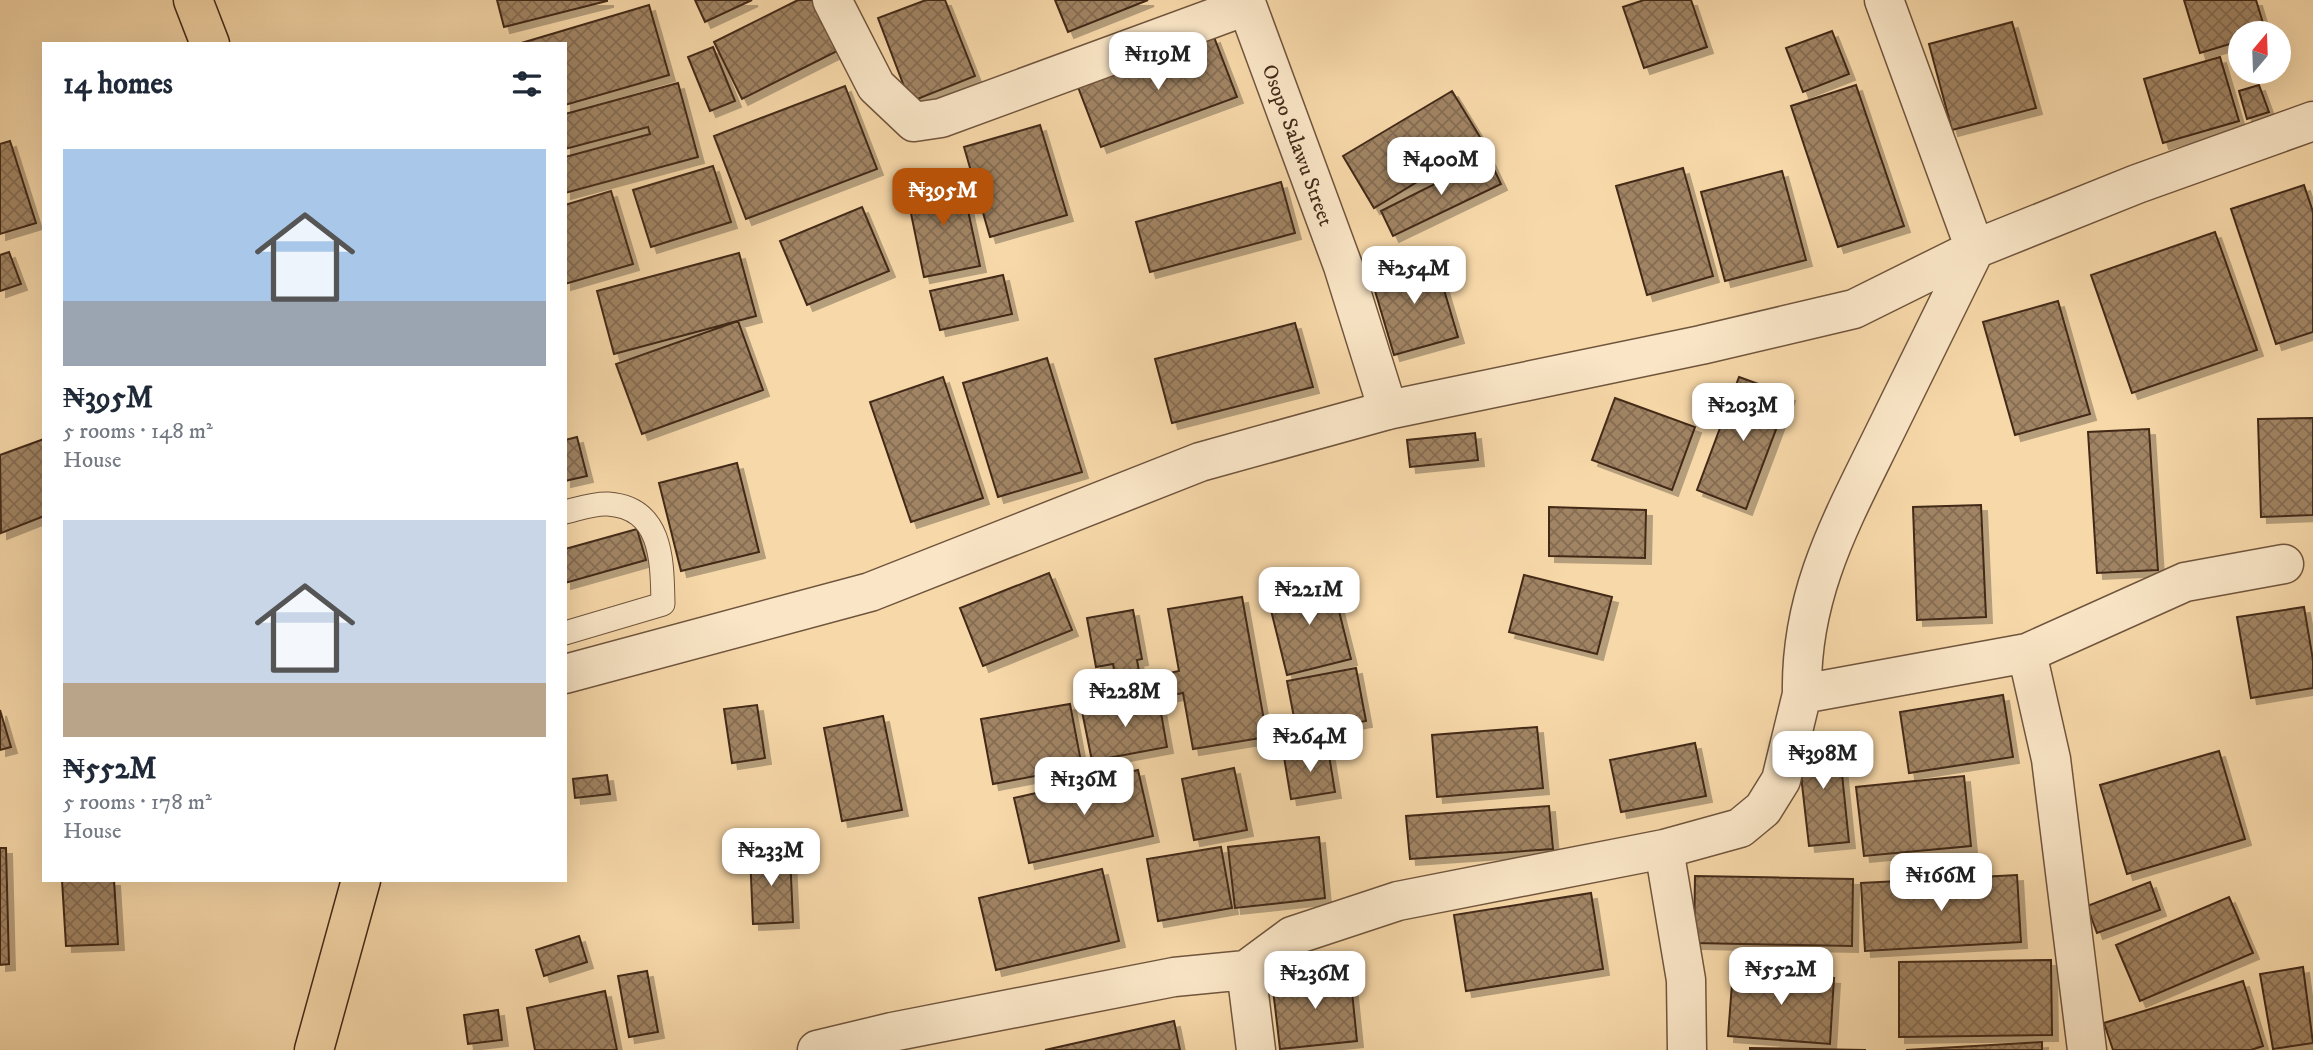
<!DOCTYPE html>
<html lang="en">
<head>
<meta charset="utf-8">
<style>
  body { margin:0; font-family:"IM FELL DW Pica",serif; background:#f6f6f7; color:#1f2937; height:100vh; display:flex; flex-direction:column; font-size:26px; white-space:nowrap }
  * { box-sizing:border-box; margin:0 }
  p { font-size:23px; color:#747a83 }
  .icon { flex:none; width:38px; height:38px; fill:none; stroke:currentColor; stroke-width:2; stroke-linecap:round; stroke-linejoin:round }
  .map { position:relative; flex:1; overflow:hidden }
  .drawer { position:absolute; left:42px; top:42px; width:525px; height:840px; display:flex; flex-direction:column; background:#fff; border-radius:0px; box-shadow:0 7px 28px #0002 }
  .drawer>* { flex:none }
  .needle { width:46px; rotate:19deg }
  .fabs { position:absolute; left:2228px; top:21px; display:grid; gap:14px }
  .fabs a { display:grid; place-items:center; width:63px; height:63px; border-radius:50%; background:#fff; box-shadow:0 7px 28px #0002; font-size:35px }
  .price { position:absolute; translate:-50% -60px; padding:0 16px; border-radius:14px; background:#fff; color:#222; font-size:23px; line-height:46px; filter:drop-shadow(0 2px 4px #0008) }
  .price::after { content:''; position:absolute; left:50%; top:42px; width:21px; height:16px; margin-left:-10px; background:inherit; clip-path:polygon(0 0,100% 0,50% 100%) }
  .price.active { background:#b45309; color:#fff }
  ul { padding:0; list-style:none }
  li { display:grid; align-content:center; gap:14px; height:371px; padding:0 21px }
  li span { display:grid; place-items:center; height:217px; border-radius:0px; color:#555 }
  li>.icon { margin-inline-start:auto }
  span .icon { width:126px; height:126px; fill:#fffc; stroke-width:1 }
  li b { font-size:30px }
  h2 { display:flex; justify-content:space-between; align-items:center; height:84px; padding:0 21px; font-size:30px }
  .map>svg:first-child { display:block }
  .building { fill:url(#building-cross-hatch); stroke:#432919; stroke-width:2; filter:url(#shadow) }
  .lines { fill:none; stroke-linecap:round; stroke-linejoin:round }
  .lane-casing { stroke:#70553d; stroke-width:25 }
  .street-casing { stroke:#70553d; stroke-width:41 }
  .primary-casing { stroke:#432919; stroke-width:41 }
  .lane { stroke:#fae6c7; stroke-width:23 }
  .street { stroke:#fae6c7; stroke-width:38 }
  .primary { stroke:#f7d8a9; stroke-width:38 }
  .labels { text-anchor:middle; stroke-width:5; stroke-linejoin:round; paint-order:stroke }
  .street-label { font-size:21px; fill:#432919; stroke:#fae6c7 }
</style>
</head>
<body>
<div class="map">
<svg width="2313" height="1050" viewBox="0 0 2313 1050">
  <defs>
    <pattern id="building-cross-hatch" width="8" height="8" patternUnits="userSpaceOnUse" patternTransform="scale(1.75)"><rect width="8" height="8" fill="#a18464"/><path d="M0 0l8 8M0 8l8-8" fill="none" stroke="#856c52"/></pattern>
    <filter id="shadow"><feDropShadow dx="6" dy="6" stdDeviation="0" flood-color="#0004"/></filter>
  </defs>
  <rect width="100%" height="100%" fill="#f7d8a9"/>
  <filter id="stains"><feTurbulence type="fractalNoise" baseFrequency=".00286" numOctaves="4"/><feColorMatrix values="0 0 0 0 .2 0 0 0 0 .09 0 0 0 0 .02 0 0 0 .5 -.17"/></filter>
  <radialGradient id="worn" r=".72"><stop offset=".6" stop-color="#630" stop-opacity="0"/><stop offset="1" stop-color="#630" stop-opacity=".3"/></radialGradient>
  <path class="building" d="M497 0H607V1L504 27Z
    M695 0H752L705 22Z
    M798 0H821L845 47 742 99 714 42Z
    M926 0H945L975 76 910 102 878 18Z
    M1055 0H1148L1068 32Z
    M1644 0H1691L1707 47 1644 68 1623 7Z
    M2184 0H2256L2266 33H2240V41L2200 53Z
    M649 5 669 75 565 105V44H518Z
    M2012 22 2036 108 1952 130 1929 44Z
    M1832 31 1849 74 1803 92 1786 48Z
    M1214 37 1237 97 1101 147 1078 87Z
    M713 47 735 101 710 111 688 57Z
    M2220 57 2239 121 2163 143 2144 79Z
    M678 83 698 157 565 193V157L650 134 648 127 565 149V114Z
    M1856 85 1904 226 1838 247 1791 106Z
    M2259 85 2269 112 2247 119 2239 91Z
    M845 86 877 169 746 219 714 136Z
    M1452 91 1483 142 1374 208 1343 156Z
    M1040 125 1067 215 990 237 964 147Z
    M10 141 36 223 0 234V144Z
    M1488 157 1501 184 1393 236 1381 211Z
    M713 166 731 222 651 247 633 190Z
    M1683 168 1713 276 1647 295 1616 186Z
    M1782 171 1806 260 1725 281 1701 192Z
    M961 178 980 266 924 277 906 189Z
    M1281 182 1295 233 1150 272 1136 222Z
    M2304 185 2313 212V332L2276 344 2231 209Z
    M611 191 633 264 565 284V205Z
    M862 207 889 271 807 305 780 241Z
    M2215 232 2257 350 2132 393 2091 275Z
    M9 252 21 284 0 291V255Z
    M739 253 756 316 614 354 597 291Z
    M1434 256 1458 337 1394 355 1370 274Z
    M1003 275 1012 314 940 330 930 291Z
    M2058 301 2090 414 2015 435 1983 322Z
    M738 321 763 390 642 434 616 364Z
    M1295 323 1313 387 1172 423 1155 359Z
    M1047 358 1082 472 998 497 963 383Z
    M943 377 983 498 911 522 870 402Z
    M1739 377 1789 395 1746 509 1697 490Z
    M1615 398 1695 427 1672 490 1592 460Z
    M2313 418V515L2261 517 2258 419Z
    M2149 429 2158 570 2097 573 2088 432Z
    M1475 433 1478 460 1410 467 1407 440Z
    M577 437 587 476 565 481V440Z
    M44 439V516L1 533 0 455Z
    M737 463 759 552 681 571 659 483Z
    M1981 505 1986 617 1917 620 1913 507Z
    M1549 507 1646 510 1645 558 1549 556Z
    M637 529 646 560 565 583V549Z
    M1049 573 1072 630 983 666 960 608Z
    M1524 575 1612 597 1597 654 1509 632Z
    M1331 579 1351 659 1287 675 1267 594Z
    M1242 597 1267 737 1193 749 1183 693 1172 695 1169 673 1179 671 1168 609Z
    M2304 607 2313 660V688L2251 698 2237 617Z
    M1133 610 1142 659 1137 660 1142 688 1118 692 1113 664 1096 667 1087 618Z
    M1356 668 1366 721 1297 733 1287 681Z
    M2003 695 2013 757 1909 773 1900 712Z
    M1158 696 1167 747 1092 761 1082 711Z
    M1070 704 1082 767 993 784 981 719Z
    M757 705 765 758 732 763 724 709Z
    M0 710 11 747 0 750Z
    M883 716 902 810 842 821 824 728Z
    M1537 727 1543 788 1437 797 1432 735Z
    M1838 735 1849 842 1809 846 1797 740Z
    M1695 743 1706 796 1621 812 1610 760Z
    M1328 749 1335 792 1291 799 1284 757Z
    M2219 751 2245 839 2127 874 2100 785Z
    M1234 768 1247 830 1194 840 1182 779Z
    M1138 770 1153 836 1029 863 1014 798Z
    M607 775 610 794 575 798 573 779Z
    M1964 776 1971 846 1864 856 1856 787Z
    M1549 806 1553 849 1410 859 1406 816Z
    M1319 837 1325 898 1235 908 1228 847Z
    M1221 847 1232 908 1158 921 1147 859Z
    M0 848H6L9 964 0 965Z
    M790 853 793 922 753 924 750 854Z
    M1102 869 1119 941 996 970 979 898Z
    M2017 875 2021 942 1865 951 1861 883Z
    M1695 876 1853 879 1852 946 1694 943Z
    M62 880H114L118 944 66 946Z
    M2150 882 2160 910 2097 933 2087 906Z
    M1591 893 1603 969 1466 991 1454 915Z
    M2229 897 2253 953 2140 1001 2116 945Z
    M579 936 587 962 544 976 536 950Z
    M2051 960 2052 1035 1899 1037V962Z
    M2303 967 2313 1043 2273 1049 2260 974Z
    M647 971 658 1032 629 1037 618 976Z
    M1733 971 1834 978 1830 1044 1728 1036Z
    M1350 972 1357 1041 1280 1049 1272 981Z
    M2243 981 2263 1046 2251 1050H2113L2104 1023Z
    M605 991 617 1050H535L527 1008Z
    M498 1010 502 1040 468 1044 464 1015Z
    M1174 1021 1180 1050H1045Z
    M2042 1042V1050H1906Z
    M1750 1048 1866 1050H1750Z"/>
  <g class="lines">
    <defs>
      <path id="lane" d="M565 512C578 509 595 503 608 504 663 508 662 561 663 604L565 633"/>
      <path id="street" d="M832 0 876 86 914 122 941 118 1246 6
        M1245 0 1343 266 1388 410
        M1884 0 1975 249C1945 310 1915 371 1885 432 1842 520 1800 593 1802 694L2027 653 2185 582 2284 564
        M2027 653 2051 759 2087 1050
        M565 674 870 592 1200 462 1388 410 1701 345 1854 309 1975 249 2137 184 2313 121
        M1664 849 1686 980 1687 1050
        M1246 970 1256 1050
        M817 1050 892 1032 1174 977 1246 970 1292 936 1398 901 1664 849 1740 828 1763 809 1781 780 1802 694"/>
      <path id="primary" d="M193 0 210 44
        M314 1050 361 880"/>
    </defs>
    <use href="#lane" class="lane-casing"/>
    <use href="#street" class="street-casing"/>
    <use href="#primary" class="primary-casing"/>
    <use href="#lane" class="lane"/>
    <use href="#street" class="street"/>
    <use href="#primary" class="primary"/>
  </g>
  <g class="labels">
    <g class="street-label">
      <text transform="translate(1298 145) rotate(70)" y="7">Osopo Salawu Street</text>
    </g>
  </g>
  <rect width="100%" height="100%" filter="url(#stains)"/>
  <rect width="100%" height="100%" fill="url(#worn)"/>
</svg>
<div class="fabs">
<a><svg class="needle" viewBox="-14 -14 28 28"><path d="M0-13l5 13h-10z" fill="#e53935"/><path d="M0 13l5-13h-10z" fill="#747a83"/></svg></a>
</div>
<b class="price" style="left:1158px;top:92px">₦119M</b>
<b class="price" style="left:1441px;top:197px">₦400M</b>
<b class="price active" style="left:943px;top:228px">₦395M</b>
<b class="price" style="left:1414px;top:306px">₦254M</b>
<b class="price" style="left:1743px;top:443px">₦203M</b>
<b class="price" style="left:1309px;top:627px">₦221M</b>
<b class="price" style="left:1125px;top:729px">₦228M</b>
<b class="price" style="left:1310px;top:774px">₦264M</b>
<b class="price" style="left:1823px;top:791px">₦398M</b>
<b class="price" style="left:1084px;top:817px">₦136M</b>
<b class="price" style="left:771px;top:888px">₦233M</b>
<b class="price" style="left:1941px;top:913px">₦166M</b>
<b class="price" style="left:1781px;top:1007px">₦552M</b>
<b class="price" style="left:1315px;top:1011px">₦236M</b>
<section class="drawer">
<h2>14 homes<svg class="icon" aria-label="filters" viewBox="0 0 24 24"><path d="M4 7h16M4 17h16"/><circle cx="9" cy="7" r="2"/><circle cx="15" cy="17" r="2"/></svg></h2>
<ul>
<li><span style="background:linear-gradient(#a9c7e8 70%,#9aa5b1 0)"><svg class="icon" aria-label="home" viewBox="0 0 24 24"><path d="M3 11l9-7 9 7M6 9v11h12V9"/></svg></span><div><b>₦395M</b><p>5 rooms · 148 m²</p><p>House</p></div></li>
<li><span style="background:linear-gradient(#c9d6e8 75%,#b9a48a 0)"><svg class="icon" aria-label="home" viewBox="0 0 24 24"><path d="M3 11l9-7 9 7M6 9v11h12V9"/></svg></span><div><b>₦552M</b><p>5 rooms · 178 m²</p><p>House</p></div></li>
</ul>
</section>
</div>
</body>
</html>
